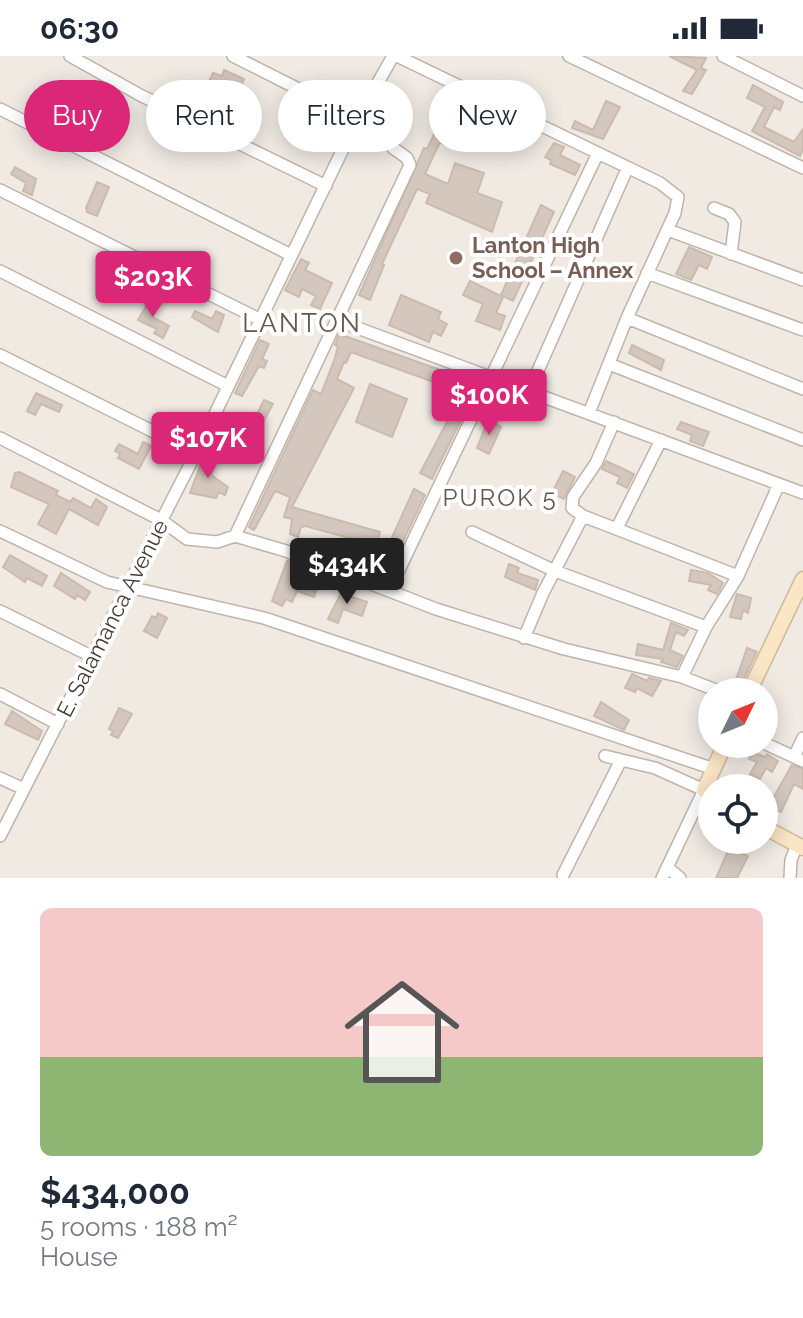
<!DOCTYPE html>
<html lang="en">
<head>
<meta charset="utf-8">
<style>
  body { margin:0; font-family:Raleway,sans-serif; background:#f2f2f3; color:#1f2937; height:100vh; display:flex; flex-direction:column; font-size:30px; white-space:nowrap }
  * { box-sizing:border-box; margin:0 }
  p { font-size:26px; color:#747a83 }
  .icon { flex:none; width:44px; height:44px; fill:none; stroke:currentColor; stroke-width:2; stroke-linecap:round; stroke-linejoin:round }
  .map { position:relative; height:822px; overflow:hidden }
  .panel { display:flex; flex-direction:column; background:#fff; flex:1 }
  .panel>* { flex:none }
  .guide { position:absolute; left:24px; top:24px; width:756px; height:72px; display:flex; gap:16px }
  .needle { width:52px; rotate:47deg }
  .tools { position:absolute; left:698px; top:622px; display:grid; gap:16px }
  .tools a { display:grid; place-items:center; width:80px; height:80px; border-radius:50%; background:#fff; box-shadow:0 4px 20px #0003; font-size:40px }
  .price { position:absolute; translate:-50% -68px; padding:0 18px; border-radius:8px; background:#db2777; color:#fff; font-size:26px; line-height:52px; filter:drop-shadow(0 2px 4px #0008) }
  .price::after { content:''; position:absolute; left:50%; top:48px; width:24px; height:18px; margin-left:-12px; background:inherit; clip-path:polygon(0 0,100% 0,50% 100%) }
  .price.active { background:#222; color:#fff }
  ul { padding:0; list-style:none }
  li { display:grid; align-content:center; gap:16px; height:424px; padding:0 40px }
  li span { display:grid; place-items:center; height:248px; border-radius:12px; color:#555 }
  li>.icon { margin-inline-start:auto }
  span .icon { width:144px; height:144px; fill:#fffc; stroke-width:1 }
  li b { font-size:34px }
  .pill { padding:0 28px; border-radius:36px; background:#fff; box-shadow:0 4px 20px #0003; font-size:28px; line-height:72px }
  .pill.active { background:#db2777; color:#fff }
  .status { display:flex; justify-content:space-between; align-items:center; height:56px; padding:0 40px; background:#fff; direction:ltr }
  .status svg { height:22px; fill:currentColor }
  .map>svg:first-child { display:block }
  .building { fill:#d4c7bd; stroke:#cbbbae; stroke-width:2 }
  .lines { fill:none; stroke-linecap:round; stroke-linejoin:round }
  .street-casing { stroke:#beb4aa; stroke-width:14 }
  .secondary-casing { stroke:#d0b999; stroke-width:17 }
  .street { stroke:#fff; stroke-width:11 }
  .secondary { stroke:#fae5c4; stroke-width:14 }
  .education-dot { fill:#8d6e63; stroke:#fff; stroke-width:3 }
  .labels { text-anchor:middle; stroke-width:8; stroke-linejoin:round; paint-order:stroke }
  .education-label { font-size:22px; font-weight:bold; fill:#785e54; stroke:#fff; text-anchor:start }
  .street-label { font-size:22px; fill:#413a34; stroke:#fff }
  .neighbourhood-label { font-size:24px; letter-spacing:2px; fill:#63574c; stroke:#fff }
  .quarter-label { font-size:26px; letter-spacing:2px; fill:#63574c; stroke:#fff }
</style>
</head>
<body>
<div class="status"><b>06:30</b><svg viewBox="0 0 49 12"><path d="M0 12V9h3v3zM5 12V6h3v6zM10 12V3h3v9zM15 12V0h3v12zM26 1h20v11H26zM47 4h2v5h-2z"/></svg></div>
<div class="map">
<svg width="803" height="822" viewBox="0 0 803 822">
  <rect width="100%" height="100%" fill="#f0eae3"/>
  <path class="building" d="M669 0 706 2 701 12 706 14 692 38 683 35 697 14Z
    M224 14 244 23 239 34 228 29 225 36 215 32 207 50 199 47 213 17 222 20Z
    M753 29 783 46 780 54 774 51 764 71 794 86 803 73V93L800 100 752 75 765 51 747 42Z
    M606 45 620 51 603 83 572 72 575 65 593 74Z
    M435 76 460 87 457 94 440 86 425 118 448 128 455 107 484 117 477 137 502 146 492 176 426 147 430 138 417 133 382 208 384 209 370 244 359 239 424 92 427 93Z
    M554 87 564 91 560 99 580 109 575 119 550 108 551 104 545 101Z
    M15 111 36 123 32 139 23 135 26 127 11 118Z
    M97 126 109 131 97 160 87 156 86 152Z
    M541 149 554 156 513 245 501 239Z
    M689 191 712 201 707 213 699 209 691 224 676 218Z
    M301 203 309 207 305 214 332 227 320 253 311 249 316 240 302 233 299 241 285 234Z
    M118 216 134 224 137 218 144 221 134 242 126 238 128 234 113 227Z
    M470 225 503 241 496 257 505 260 500 274 476 265 483 248 463 239Z
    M401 239 441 256 438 263 447 268 441 280 433 276 429 286 389 269Z
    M151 242 158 245 151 260 169 270 163 282 154 277 157 273 138 264Z
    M195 255 212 263 216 255 224 259 218 276 192 261Z
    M339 278 455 319 450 332 351 296 346 307 344 306 337 323 354 332 292 451 380 476 376 489 305 470 301 471 298 481 290 478 292 463 284 461 290 441 275 435 254 474 249 471 313 334 321 338 335 302 338 290 335 289Z
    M260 284 269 288 262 303 267 305 264 312 259 310 242 340 235 337Z
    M632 289 664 304 661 314 629 297Z
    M370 328 407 343 392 381 356 366Z
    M36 337 62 349 59 356 41 348 35 359 27 355Z
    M264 344 273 348 258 375 250 372Z
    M458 345 468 350 432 423 420 417Z
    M488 364 501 371 489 398 477 392Z
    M234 365 243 369 233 392 214 383 218 374 228 378Z
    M681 366 709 376 703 390 690 385 692 379 677 373Z
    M143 386 151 390 139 413 118 402 120 398 115 395 119 388 138 398Z
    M205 397 214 401 210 411 214 412 211 419 228 431 225 439 219 436 216 442 190 437Z
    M606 405 634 418 627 432 617 427 620 421 602 413Z
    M563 415 575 421 564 443 552 437Z
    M19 416 58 435 56 439 70 446 73 442 91 452 96 443 107 451 98 469 69 453 56 478 38 468 49 448 11 431 15 417Z
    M414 433 425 439 388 517 378 512Z
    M10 499 47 520 42 530 27 522 25 526 3 511Z
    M287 505 305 511 298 529 316 535 314 541 297 535 292 546 286 543 282 550 272 545Z
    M509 508 519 512 517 517 538 524 535 534 505 521Z
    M691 514 708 517 723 527 717 538 708 534 711 529 689 525Z
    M61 517 90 536 85 544 77 539 75 543 54 530Z
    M343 533 351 536 349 540 367 546 362 560 343 553 338 567 328 563Z
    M737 538 751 542 748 557 743 554 741 563 730 561Z
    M158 557 167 562 157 582 144 575 152 560 156 562Z
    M671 567 688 574 684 580 676 576 670 594 683 600 677 611 661 606 663 603 636 599 638 588 663 594Z
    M747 592 757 596 742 627 736 624Z
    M632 618 647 625 649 622 661 625 652 640 637 632 635 636 625 632Z
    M601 646 629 664 624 674 594 660Z
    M119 652 132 658 118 682 111 679 113 675 109 673Z
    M12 655 42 675 38 684 5 668Z
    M752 696 765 701 767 698 778 705 772 716 766 712 760 723 750 718 757 706 749 703Z
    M792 709 803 713V733L794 728 781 756 768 751Z
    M729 793 748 800 737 822H716Z"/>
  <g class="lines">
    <defs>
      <path id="street" d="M70 0 140 39 326 130
        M233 0 384 76 393 92 407 102 410 109 235 480
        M397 0 660 127 678 141 675 157 627 262 589 357
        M569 0 803 112
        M723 0 803 40
        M0 53 291 199
        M0 134 261 264
        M714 152 729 158 735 166 731 198
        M668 174 803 224
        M0 215 228 330
        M647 217 803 274
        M627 262 803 333
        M336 264 803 437
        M0 299 196 397
        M609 308 803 384
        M529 335 627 113
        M0 382 161 464 187 483 217 486 235 480 286 495 436 553 564 593 682 621 721 636
        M583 460 572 452 573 441 596 407 614 366
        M617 472 661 384
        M0 475 107 526 264 562 714 713
        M472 476 555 515 706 571 682 621
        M389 535 598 97
        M0 555 91 600
        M706 571 738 520 779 428
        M524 582 543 537 583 460 738 520
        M0 638 58 668
        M764 687 803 705
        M605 700 655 712 704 734 662 822
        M794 701 803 682
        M0 722 24 733
        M0 780 196 397 358 62 393 0
        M667 811 680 822
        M563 819 621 704
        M790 822 791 804 797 789"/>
      <path id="secondary" d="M749 636 803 523
        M712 740 704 734 725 688
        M764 771 803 792"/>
    </defs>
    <use href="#street" class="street-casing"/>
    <use href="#secondary" class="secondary-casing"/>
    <use href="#street" class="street"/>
    <use href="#secondary" class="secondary"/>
  </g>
  <circle class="education-dot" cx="456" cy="202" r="8"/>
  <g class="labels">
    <g class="education-label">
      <text x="472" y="197">Lanton High<tspan x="472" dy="25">School – Annex</tspan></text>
    </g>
    <g class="street-label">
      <text transform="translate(112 562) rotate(-63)" y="8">E. Salamanca Avenue</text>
    </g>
    <g class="neighbourhood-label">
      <text x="500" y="450">PUROK 5</text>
    </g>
    <g class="quarter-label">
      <text x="302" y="276">LANTON</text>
    </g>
  </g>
</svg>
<div class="tools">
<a><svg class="needle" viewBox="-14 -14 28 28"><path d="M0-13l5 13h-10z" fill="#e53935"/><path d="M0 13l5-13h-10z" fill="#747a83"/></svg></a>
<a><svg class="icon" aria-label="locate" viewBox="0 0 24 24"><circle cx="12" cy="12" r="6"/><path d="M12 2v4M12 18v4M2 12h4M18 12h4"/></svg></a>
</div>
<b class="price" style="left:153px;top:263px">$203K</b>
<b class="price" style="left:489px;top:381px">$100K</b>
<b class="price" style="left:208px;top:424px">$107K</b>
<b class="price active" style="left:347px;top:550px">$434K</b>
<div class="guide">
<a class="pill active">Buy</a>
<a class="pill">Rent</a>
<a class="pill">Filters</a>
<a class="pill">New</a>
</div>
</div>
<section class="panel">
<ul>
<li><span style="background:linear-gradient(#f6c9c9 60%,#8fb573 0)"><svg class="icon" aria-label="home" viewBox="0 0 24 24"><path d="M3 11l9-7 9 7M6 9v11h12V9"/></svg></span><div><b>$434,000</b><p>5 rooms · 188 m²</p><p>House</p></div></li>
</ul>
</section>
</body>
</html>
